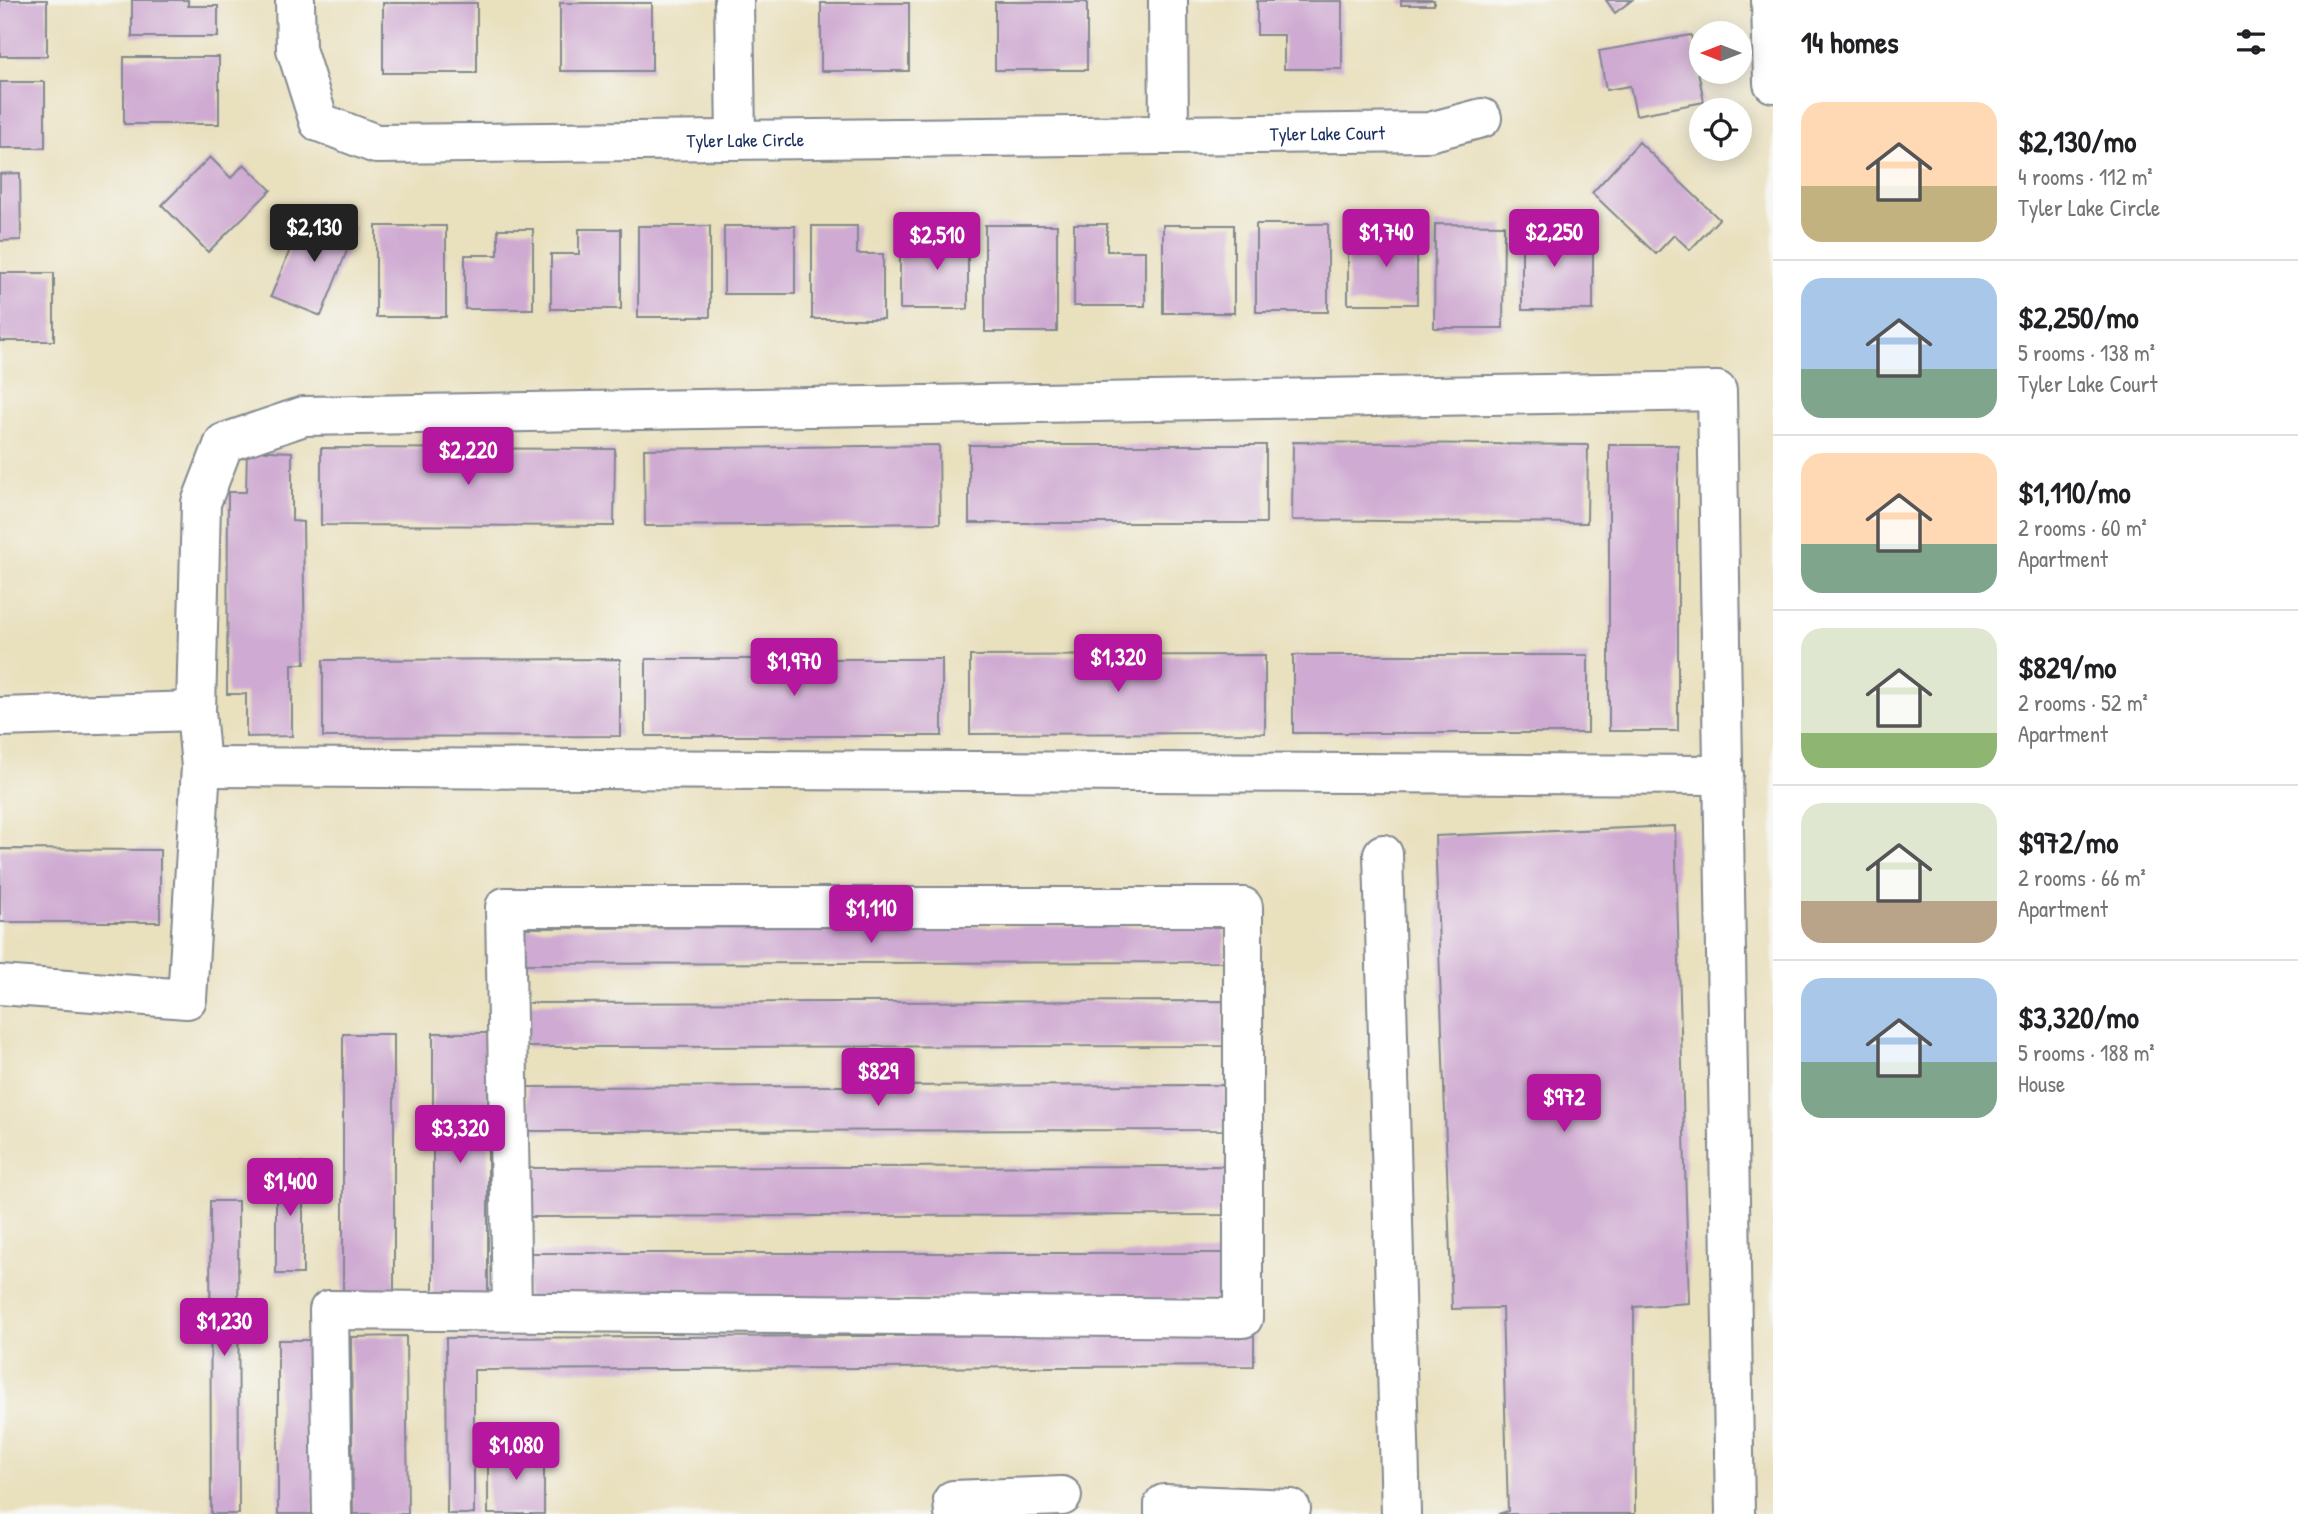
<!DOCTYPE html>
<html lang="en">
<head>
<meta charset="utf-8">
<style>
  body { margin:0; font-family:"Patrick Hand",sans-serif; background:#f2f2f2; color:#202124; height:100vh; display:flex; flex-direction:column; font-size:26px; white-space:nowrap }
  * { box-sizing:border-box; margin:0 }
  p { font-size:23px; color:#757577 }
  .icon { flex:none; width:38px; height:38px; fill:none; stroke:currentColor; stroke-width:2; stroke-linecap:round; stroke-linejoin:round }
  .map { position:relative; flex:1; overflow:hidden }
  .panel { display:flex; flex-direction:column; background:#fff; width:525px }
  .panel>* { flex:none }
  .needle { width:46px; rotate:270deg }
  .buttons { position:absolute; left:1689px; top:21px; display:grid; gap:14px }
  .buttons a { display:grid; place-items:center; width:63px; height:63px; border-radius:50%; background:#fff; box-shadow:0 4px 18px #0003; font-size:35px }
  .price { position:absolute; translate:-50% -60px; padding:0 16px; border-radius:7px; background:#b5179e; color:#fff; font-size:23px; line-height:46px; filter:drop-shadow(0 2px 4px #0008) }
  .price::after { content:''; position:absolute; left:50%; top:42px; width:21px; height:16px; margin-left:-10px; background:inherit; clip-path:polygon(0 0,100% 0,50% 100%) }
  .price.active { background:#222; color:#fff }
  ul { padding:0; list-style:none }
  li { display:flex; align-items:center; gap:21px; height:175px; padding:0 28px }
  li+li { border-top:2px solid #e0e0e0 }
  li span { display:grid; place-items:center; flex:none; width:196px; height:140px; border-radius:21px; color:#555 }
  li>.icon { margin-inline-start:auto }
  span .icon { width:84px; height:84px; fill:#fffc; stroke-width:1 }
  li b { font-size:30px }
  h2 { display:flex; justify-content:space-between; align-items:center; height:84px; padding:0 28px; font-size:30px }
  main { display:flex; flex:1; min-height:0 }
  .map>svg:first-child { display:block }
  .building { fill:#cfaad2 }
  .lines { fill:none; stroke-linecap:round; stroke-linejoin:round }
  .minor-casing { stroke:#82888e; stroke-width:42 }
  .minor { stroke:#fff; stroke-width:38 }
  .labels { text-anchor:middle; stroke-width:7; stroke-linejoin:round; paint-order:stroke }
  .street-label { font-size:19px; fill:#1b2f5e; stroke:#f6f6f2 }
</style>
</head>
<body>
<main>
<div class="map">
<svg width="1773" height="1514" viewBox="0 0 1773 1514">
  <rect width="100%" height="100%" fill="#f6f6f2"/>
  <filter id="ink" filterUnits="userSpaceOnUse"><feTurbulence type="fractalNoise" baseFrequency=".0143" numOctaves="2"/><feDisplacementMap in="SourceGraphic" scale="14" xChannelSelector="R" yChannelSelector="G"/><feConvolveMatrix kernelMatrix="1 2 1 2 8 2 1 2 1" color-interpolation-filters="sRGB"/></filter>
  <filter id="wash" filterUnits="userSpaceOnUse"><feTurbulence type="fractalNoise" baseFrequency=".00686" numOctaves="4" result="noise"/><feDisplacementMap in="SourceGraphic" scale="28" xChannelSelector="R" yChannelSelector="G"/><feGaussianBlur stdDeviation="1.57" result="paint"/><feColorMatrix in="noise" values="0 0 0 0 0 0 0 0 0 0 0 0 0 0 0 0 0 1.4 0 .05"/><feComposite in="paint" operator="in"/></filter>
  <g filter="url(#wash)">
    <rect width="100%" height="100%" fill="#e9e0be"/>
    <g id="blocks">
      <path class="building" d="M0 0H47V56H0Z
        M132 0H188V6H218V37H132Z
        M1401 0H1434V5H1401Z
        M1606 0H1632L1615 13Z
        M1257 1H1342V69H1284V35H1257Z
        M995 2H1087V70H995Z
        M383 3H477V73H383Z
        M560 3H652V71H560Z
        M821 3H909V71H821Z
        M1691 35 1704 102 1636 115 1630 86 1606 90 1599 51Z
        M124 57H219V124H124Z
        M0 82H45V148H0Z
        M1639 142 1719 219 1690 250 1674 235 1656 254 1592 193Z
        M210 157 231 178 244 164 271 190 208 252 162 205Z
        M20 173 21 240 0 241V174Z
        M315 211 356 228 321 316 271 296 294 240 302 244Z
        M1522 219H1566V248H1593V310H1522Z
        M1074 224H1107V251H1145V306H1074Z
        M1256 224H1328V312H1256Z
        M1378 224H1417V304H1348V251H1378Z
        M1435 224 1504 225 1503 328H1434Z
        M985 225H1057V332H985Z
        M1163 225H1234V313H1163Z
        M376 226H446V317H376Z
        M638 226H710V317H638Z
        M724 226H795V294H724Z
        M812 226H857V254H883V319H812Z
        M930 226H968V309H900V252H930Z
        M498 229H533V309H465V255H498Z
        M579 229H621V309H551V254H579Z
        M0 273H54V341H0Z
        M1293 442 1588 445 1587 523 1292 520Z
        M939 445 940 523 645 526 644 449Z
        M969 445H1266V523H969Z
        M1609 445H1678V731H1609Z
        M321 448 615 449 614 526 321 525Z
        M247 450 292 452V521L303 522 305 664H292V736L246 737V694H227L228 492H246Z
        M1265 655V733L970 734V656Z
        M1293 655H1588V733H1293Z
        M620 659V736L323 737V660Z
        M646 659H942V736H646Z
        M1675 826 1689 1303 1634 1307 1635 1514H1498L1508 1511 1502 1308 1452 1309 1435 836Z
        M0 849 160 850V922H0Z
        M1224 926V962L518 964V928Z
        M1224 1001V1046L526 1047V1003Z
        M433 1033H488V1296H433Z
        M343 1034H394V1298H343Z
        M1225 1085 1226 1130 527 1131V1087Z
        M276 1163H303V1274H276Z
        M1226 1166V1215L527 1217V1168Z
        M210 1201H238L239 1514H211Z
        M527 1253H1227V1300H527Z
        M1254 1334V1366L474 1370V1514H447L446 1338Z
        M406 1336 408 1514H353L351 1337Z
        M278 1340H314V1514H278Z
        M488 1449H544V1514H488Z"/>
    </g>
  </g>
  <g filter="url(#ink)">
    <use href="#blocks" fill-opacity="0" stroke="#82888e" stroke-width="2"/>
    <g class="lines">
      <defs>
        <g id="minor">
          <path id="s1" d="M295 0 296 49 319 122 376 144 1429 132 1482 118"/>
          <path d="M734 0 736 140"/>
          <path d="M1168 0 1169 134"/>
          <path d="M1771 0 1773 83"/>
          <path d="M0 717 196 711"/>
          <path d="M201 767 1724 775"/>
          <path d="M1383 854 1401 1514"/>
          <path d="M0 985 187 999 201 767 196 711 201 503 224 443 304 416 1717 391 1735 1514"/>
          <path d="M332 1514 329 1310 1243 1318V907H505L512 1310"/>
          <path d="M954 1514 953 1500 1062 1496"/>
          <path d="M1164 1514V1504L1291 1509"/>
        </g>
      </defs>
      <use href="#minor" class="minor-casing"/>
      <use href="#minor" class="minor"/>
    </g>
  </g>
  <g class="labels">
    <g class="street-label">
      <text dy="7" stroke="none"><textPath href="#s1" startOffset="1138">Tyler Lake Court</textPath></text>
      <text dy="7" stroke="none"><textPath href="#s1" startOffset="556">Tyler Lake Circle</textPath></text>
    </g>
  </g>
</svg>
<div class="buttons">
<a><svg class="needle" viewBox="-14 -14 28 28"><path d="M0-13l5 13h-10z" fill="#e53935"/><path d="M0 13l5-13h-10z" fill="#757577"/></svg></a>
<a><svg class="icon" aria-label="locate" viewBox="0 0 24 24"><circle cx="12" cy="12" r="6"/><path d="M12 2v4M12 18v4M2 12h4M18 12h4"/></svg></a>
</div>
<b class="price active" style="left:314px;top:264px">$2,130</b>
<b class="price" style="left:1386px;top:269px">$1,740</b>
<b class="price" style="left:1554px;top:269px">$2,250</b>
<b class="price" style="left:937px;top:272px">$2,510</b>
<b class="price" style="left:468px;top:487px">$2,220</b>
<b class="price" style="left:1118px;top:694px">$1,320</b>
<b class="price" style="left:794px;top:698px">$1,970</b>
<b class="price" style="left:871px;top:945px">$1,110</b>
<b class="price" style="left:878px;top:1108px">$829</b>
<b class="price" style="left:1564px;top:1134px">$972</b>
<b class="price" style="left:460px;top:1165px">$3,320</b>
<b class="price" style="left:290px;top:1218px">$1,400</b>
<b class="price" style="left:224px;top:1358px">$1,230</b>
<b class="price" style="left:516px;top:1482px">$1,080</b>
</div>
<section class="panel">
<h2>14 homes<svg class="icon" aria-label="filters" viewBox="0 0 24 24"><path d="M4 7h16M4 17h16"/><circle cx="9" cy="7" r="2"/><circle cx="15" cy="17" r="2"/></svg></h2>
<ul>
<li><span style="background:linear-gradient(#ffd9b3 60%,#c2b280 0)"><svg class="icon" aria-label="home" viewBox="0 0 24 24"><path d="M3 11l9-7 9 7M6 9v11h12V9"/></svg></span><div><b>$2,130/mo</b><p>4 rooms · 112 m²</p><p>Tyler Lake Circle</p></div></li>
<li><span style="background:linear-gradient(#a9c7e8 65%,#7fa58c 0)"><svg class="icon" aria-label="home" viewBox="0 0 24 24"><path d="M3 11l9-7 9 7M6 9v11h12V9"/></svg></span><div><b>$2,250/mo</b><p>5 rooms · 138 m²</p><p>Tyler Lake Court</p></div></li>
<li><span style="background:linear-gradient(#ffd9b3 65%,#7fa58c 0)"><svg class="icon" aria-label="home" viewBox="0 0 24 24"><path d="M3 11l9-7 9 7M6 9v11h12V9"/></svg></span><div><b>$1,110/mo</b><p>2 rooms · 60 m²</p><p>Apartment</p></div></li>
<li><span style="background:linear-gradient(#dfe7d0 75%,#8fb573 0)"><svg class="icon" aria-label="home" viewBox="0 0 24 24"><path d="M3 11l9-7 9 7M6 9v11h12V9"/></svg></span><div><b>$829/mo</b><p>2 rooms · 52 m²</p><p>Apartment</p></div></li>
<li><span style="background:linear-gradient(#dfe7d0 70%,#b9a48a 0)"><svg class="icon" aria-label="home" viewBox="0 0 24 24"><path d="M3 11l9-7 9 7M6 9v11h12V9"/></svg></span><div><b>$972/mo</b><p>2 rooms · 66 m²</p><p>Apartment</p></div></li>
<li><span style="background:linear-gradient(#a9c7e8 60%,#7fa58c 0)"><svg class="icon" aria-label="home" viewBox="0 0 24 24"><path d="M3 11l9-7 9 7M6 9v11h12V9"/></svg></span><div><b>$3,320/mo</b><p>5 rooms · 188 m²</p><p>House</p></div></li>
</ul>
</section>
</main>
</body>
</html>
